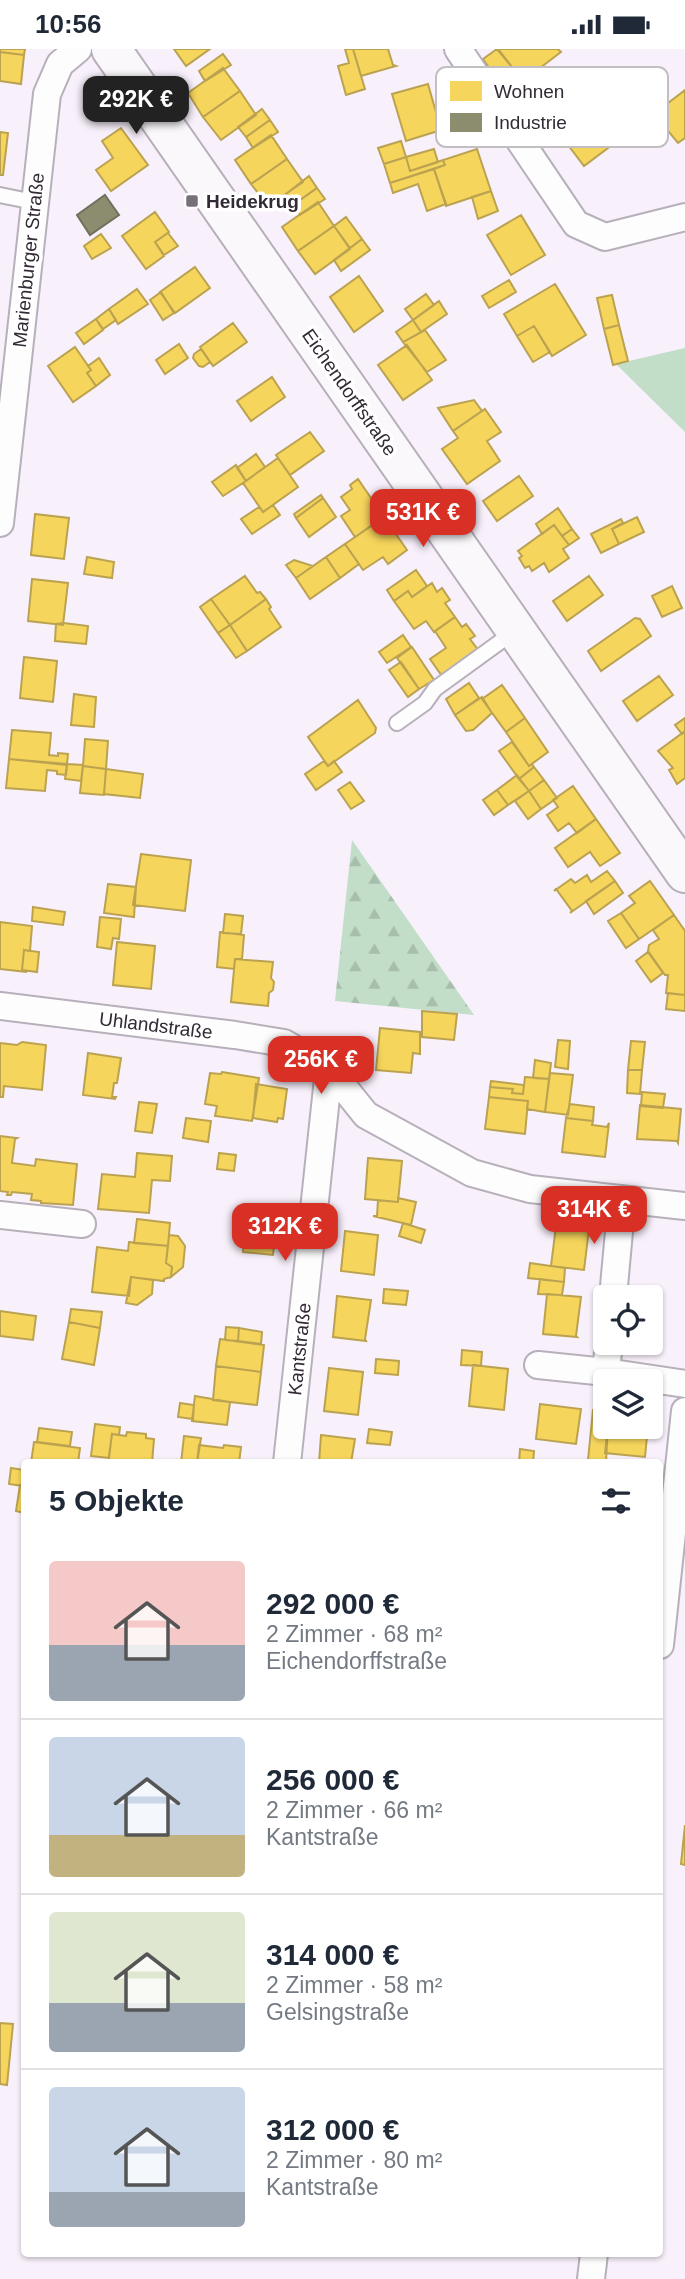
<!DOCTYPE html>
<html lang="de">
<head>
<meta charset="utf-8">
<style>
  body { margin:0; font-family:Arial,sans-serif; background:#f2f2f3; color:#1f2937; height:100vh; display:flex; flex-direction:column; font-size:26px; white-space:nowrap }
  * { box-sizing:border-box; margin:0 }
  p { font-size:23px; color:#747a83 }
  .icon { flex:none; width:38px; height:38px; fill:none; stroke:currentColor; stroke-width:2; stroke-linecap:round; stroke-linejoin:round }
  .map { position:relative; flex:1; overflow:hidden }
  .side { position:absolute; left:21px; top:1410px; width:642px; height:798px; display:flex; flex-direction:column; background:#fff; border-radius:7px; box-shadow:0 2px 5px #0004 }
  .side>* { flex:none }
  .buttons { position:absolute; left:593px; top:1236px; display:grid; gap:14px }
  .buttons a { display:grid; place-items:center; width:70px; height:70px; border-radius:7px; background:#fff; box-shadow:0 2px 5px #0004; font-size:35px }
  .price { position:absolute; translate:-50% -60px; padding:0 16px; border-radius:14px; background:#d93025; color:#fff; font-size:23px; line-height:46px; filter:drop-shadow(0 2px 4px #0008) }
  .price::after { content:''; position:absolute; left:50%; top:42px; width:21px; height:16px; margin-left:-10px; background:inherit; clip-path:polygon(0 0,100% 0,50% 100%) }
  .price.selected { background:#222; color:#fff }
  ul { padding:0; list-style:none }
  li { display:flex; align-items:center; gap:21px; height:175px; padding:0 28px }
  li+li { border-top:2px solid #e0e1e3 }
  li span { display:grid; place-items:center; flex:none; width:196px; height:140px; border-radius:7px; color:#555 }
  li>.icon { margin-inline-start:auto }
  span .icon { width:84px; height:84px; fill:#fffc; stroke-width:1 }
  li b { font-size:30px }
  h2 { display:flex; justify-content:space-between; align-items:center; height:84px; padding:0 28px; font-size:30px }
  .status { display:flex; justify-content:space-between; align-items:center; height:49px; padding:0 35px; background:#fff; direction:ltr }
  .status svg { height:19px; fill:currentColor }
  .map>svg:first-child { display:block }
  .green { fill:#c2ddc8 }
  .forest { fill:url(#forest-firs) }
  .homes { fill:#f6d55c; stroke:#bba250; stroke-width:2 }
  .industry { fill:#8c8c6e; stroke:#716f5d; stroke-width:2 }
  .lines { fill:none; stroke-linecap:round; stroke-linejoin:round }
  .lane-casing { stroke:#b7b0ba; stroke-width:18 }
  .street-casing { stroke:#b7b0ba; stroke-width:30 }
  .secondary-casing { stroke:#b7b0ba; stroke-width:42 }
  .lane { stroke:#fefdfe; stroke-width:14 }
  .street { stroke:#fefdfe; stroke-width:26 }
  .secondary { stroke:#fbf8fb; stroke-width:38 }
  .poi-dot { fill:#776f7a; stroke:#fff; stroke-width:2.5 }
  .labels { text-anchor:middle; stroke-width:7; stroke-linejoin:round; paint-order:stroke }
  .poi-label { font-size:19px; font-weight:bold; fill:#322a35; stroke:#fff; text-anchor:start }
  .street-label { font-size:19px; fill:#322a35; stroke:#fff }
  .key { fill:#fff; stroke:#c2bfc2; stroke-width:2 }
  .key-label { font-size:19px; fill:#322a35 }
</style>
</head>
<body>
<div class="status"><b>10:56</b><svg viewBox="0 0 49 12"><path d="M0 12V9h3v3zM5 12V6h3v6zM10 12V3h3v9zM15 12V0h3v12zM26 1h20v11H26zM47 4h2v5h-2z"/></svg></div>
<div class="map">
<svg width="685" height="2230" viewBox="0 0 685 2230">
  <defs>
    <pattern id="forest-firs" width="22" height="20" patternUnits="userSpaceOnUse" patternTransform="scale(1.75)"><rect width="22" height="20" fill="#c2ddc8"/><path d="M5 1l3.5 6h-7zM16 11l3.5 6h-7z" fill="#a7beac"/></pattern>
  </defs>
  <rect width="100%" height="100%" fill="#f8f0fb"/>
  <path class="green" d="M685 299V383L616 315Z"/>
  <path class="forest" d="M352 791 474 966 335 952Z"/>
  <path class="homes" d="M0 0H25L24 6 0 3Z
    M174 0H210L186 17Z
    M345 0H353L365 40 346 46 338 17 349 14Z
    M353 0H388L393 16 396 17 361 27Z
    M497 0 517 24 502 37 483 10Z
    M498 0H558L561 3 523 32Z
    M0 3 24 6 21 35 0 32Z
    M223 5 231 16 205 32 199 22Z
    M223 19 240 42 203 68 188 44Z
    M428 35 441 81 406 92 392 45Z
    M685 41V89L678 94 654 65Z
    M240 42 256 66 221 91 203 68Z
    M262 60 270 71 246 88 238 78Z
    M594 64 616 93 584 117 562 88Z
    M270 71 278 83 253 99 246 88Z
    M121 79 148 116 111 142 96 121 113 109 102 92Z
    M0 83 8 84 3 126H0Z
    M271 86 287 110 251 135 235 111Z
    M401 92 406 108 384 115 378 99Z
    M434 100 438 113 410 122 406 108Z
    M477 100 491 142 446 157 434 120 445 116 443 111Z
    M406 108 410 122 443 111 445 116 390 134 384 115Z
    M287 110 303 133 268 157 251 135Z
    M434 120 446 155 427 162 418 135 393 144 390 134Z
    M309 127 317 139 293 156 286 145Z
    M317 139 325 150 300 166 293 156Z
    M491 142 498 162 478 170 472 148Z
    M318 153 334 177 298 202 282 178Z
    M155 163 169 183 155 193 164 207 146 220 122 187Z
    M521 166 545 206 511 226 487 186Z
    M346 168 362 190 350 199 334 177Z
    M334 177 350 200 315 225 298 202Z
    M168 184 178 197 164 206 155 193Z
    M101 185 111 199 92 210 84 197Z
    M362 190 370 201 341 222 334 211Z
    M195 218 210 239 175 264 160 243Z
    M359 227 383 262 354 283 330 248Z
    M509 231 516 243 489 259 482 247Z
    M555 235 586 286 552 307 534 277 517 287 504 265Z
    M137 240 148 255 118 275 109 260Z
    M161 243 174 264 163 271 150 251Z
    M426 245 434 256 413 271 405 260Z
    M612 246 619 276 604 280 597 249Z
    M439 252 447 265 421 283 413 271Z
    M109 260 116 271 103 280 96 270Z
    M96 270 103 281 84 295 76 284Z
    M413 271 421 283 403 293 396 283Z
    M233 274 247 293 213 317 200 298Z
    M619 276 628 312 613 316 604 280Z
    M534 277 550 303 533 313 517 287Z
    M425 281 446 311 427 323 403 293Z
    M179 295 188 309 165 325 156 311Z
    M407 296 432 331 403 351 378 316Z
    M75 298 91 321 87 324 96 337 73 353 48 317Z
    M201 300 210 313 203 318 199 317 193 309 194 305Z
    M99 309 110 326 96 337 87 324 91 321 88 317Z
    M272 328 285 348 251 372 237 352Z
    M474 351 482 362 453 382 438 359Z
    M485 360 501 383 487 392 500 412 467 435 442 400 458 389 453 382Z
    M310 383 324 402 290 426 276 406Z
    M256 405 265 418 246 432 237 419Z
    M278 409 298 438 263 463 243 434Z
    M236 416 246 432 223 447 212 433Z
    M519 427 533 447 497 472 483 452Z
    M358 430 384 468 355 488 341 467 350 461 341 448 352 440 350 436Z
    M321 446 323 449 296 469 294 465Z
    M323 449 336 468 309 488 296 469Z
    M273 456 280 466 252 485 241 470 259 458 263 463Z
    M558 459 572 480 562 487 554 476 542 485 536 475Z
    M35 465 69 469 64 510 31 506Z
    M384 468 407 501 388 515 383 508 363 521 345 495Z
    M637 468 644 483 619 495 612 480Z
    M621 470 623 474 612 480 619 495 601 504 591 485Z
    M554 476 569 496 563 500 569 509 549 523 544 514 532 522 529 517 525 519 519 509 522 507 518 502Z
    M572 480 579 489 569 496 562 487Z
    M345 495 359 515 340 529 326 508Z
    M87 508 114 513 112 529 84 525Z
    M326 508 340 529 310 550 296 529Z
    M294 511 313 517 296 529 286 516Z
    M416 521 427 537 412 548 408 542 394 552 387 541Z
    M245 527 257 544 260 543 266 550 230 576 211 550Z
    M589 527 603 546 567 572 553 552Z
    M32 530 68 534 63 576 28 572Z
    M432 534 437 543 442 539 450 551 445 554 455 568 434 583 426 572 414 580 394 552 408 542 412 548Z
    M672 537 682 559 662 568 652 547Z
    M211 550 230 576 218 584 200 558Z
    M266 550 271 558 269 560 281 578 247 602 230 576Z
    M455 568 462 578 466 575 475 587 470 590 479 602 442 627 430 610 446 599 435 582Z
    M635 569 640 570 651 587 601 622 588 602Z
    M64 574 88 577 86 595 55 592 56 575Z
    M230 576 247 602 236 609 218 584Z
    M403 586 411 598 387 614 379 603Z
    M412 598 434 631 419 640 397 609Z
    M24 608 57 612 53 653 20 649Z
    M401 613 419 640 408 648 389 621Z
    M659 627 673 646 637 672 623 652Z
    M469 634 479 649 455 666 446 650Z
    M502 636 525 669 506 683 482 650Z
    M74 645 96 648 94 678 71 676Z
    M482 648 492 664 473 681 466 682 455 666Z
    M358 651 376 679 375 684 328 717 308 688Z
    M525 669 548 703 529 717 506 683Z
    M685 669V682L682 685 675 676Z
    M12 681 51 684 49 706 58 707V704L68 705 67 715 9 710Z
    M685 682V729L677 735 669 721 673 719 658 702Z
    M85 690 108 692 106 720 83 717Z
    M512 693 529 717 532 715 534 718 519 730 499 702Z
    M9 710 67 716 66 726 57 725V722L47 721 45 742 6 739Z
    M324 712 328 717 334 712 342 723 316 741 305 725Z
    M67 715 83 716 81 732 65 730Z
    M83 717 106 720 104 746 80 744Z
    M534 718 544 731 529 742 519 730Z
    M106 720 143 725 140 749 104 745Z
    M517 726 529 742 508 756 497 741Z
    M544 731 557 749 541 760 529 742Z
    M350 733 364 752 351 760 338 741Z
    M573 737 596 770 577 784 569 774 558 782 547 766 558 758 553 751Z
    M497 741 508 756 494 766 483 751Z
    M529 742 541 760 528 770 515 752Z
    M596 770 620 804 600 817 590 803 568 818 555 799Z
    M141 805 191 811 185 862 133 856Z
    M607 822 615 832 570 864 572 862 556 840 554 842 571 830 575 834 587 826 591 833Z
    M615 832 623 844 594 865 586 852Z
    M650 832 674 866 639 890 621 864 635 854 629 847Z
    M108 835 136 838 134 868 104 864Z
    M33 858 65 863 63 876 32 872Z
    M621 864 639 890 626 899 608 872Z
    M225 865 243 867 241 885 223 884Z
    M674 866 685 882V946L666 944 668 926H665L648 902 649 896 659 890 653 881Z
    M100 868 121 870 119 890 113 889 111 900 97 898Z
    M0 873 32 877 30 902 24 901 22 921 27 923 0 920Z
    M220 883 244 886 242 910H235L234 920 217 918Z
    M117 893 155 897 151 940 113 936Z
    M24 901 39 903 37 923 22 921Z
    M648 903 663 924 651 933 636 912Z
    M235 910 273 913 271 929 274 933 273 941 269 944 268 957 231 953Z
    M668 944 685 946V962L666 960Z
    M422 962 457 965 454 991 422 988Z
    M380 979 420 983V1005L413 1004 411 1024 376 1021Z
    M558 991 570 992 568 1020 555 1018Z
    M631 992 645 993 642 1021H628Z
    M22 993 46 996 42 1041 4 1037 3 1048H0V994L17 996Z
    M88 1004 121 1009 117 1034H114L112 1048H116L115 1050 83 1046Z
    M535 1011 551 1014 549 1030 533 1029Z
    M628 1021H642L640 1045 627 1044Z
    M222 1023 259 1029 252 1072 215 1067 217 1057 205 1055 210 1024 221 1025Z
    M550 1024 573 1026 568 1066 545 1063Z
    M525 1028 549 1030 545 1063 527 1060 528 1052 489 1048 490 1038 513 1040 512 1044 523 1045Z
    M491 1032 524 1036 523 1045 512 1044 513 1040 490 1038Z
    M256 1035 287 1040 283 1070 278 1069 277 1073 253 1069Z
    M642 1043 665 1045 663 1059 641 1057Z
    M489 1048 528 1052 525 1085 485 1080Z
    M139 1053 157 1055 152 1084 135 1082Z
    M570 1055 594 1058 593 1072 566 1069Z
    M640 1056 681 1060 678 1094 677 1092 637 1090Z
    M186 1069 211 1072 208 1093 183 1089Z
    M566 1069 593 1072 592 1076 607 1078 609 1074 605 1108 562 1103Z
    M0 1087 17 1089 15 1090 12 1114 35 1117 36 1110 77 1115 73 1156 41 1154V1152L31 1151 32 1145 12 1143 11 1146H7L8 1143 0 1142Z
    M137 1104 172 1107 170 1132 152 1131 149 1164 98 1160 102 1125 135 1128Z
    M219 1104 236 1106 234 1122 217 1120Z
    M368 1109 402 1112 398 1153 365 1150Z
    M398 1149 416 1153 411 1176 373 1167H377L378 1151 398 1153Z
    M244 1155 278 1159 275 1183 241 1179Z
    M137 1170 170 1174 168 1197 134 1194Z
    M403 1174 425 1181 421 1194 399 1187Z
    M556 1177 589 1180 584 1221 551 1217Z
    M345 1182 378 1186 374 1226 341 1222Z
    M245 1184 275 1187 273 1206 243 1203Z
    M169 1186 178 1187 185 1197 183 1218 171 1228 172 1218 166 1214Z
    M129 1193 168 1197 166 1214 172 1218 171 1228 164 1230V1232L131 1228 129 1247 92 1243 97 1198 128 1202Z
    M530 1214 565 1219 564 1233 528 1229Z
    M131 1228 153 1231 152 1245 137 1256 126 1254Z
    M540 1230 564 1233 562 1246 538 1245Z
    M384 1240 408 1242 406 1256 383 1254Z
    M547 1245 581 1248 576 1287 577 1288 543 1285Z
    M337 1247 371 1251 365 1290 366 1292 333 1288Z
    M71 1260 102 1263 100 1279 69 1273Z
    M0 1262 36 1267 33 1291 0 1287Z
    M69 1273 100 1279 94 1316 62 1310Z
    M226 1278 239 1279 238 1292 225 1291Z
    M239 1279 262 1283 261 1295 238 1292Z
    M220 1290 264 1296 261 1323 216 1317Z
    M462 1301 482 1303 481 1317 461 1316Z
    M376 1310 399 1312 398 1326 375 1324Z
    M473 1316 508 1320 504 1361 469 1357Z
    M216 1317 261 1323 257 1356 213 1351Z
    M329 1319 363 1323 358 1366 324 1362Z
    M195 1347 230 1353 227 1376 192 1372Z
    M180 1354 194 1356 193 1370 178 1368Z
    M540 1355 581 1360 576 1395 536 1390Z
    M593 1361 606 1362V1377H608L606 1413 588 1411Z
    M95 1375 120 1378 119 1386 112 1385 109 1409 91 1407Z
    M608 1377H648L645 1408 605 1404Z
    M39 1379 72 1383 70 1397 37 1393Z
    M369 1380 392 1383 390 1396 367 1394Z
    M127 1383 146 1385V1389L154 1390 152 1414H108L112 1385 126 1387Z
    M321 1386 355 1390 351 1414H319Z
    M184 1387 201 1389 197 1414H181Z
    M34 1393 80 1399 78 1414H31Z
    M199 1396 223 1399 224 1396 241 1398 239 1414H197Z
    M520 1400 534 1402 533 1414H519Z
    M11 1419 24 1421 23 1437 9 1435Z
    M20 1436 24 1437V1464L16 1462Z
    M685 1776V1816L681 1815Z
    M0 1974 13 1975 7 2036 0 2035Z"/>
  <path class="industry" d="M105 146 119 166 90 186 77 166Z"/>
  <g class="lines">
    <defs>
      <path id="lane" d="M0 146 34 153
        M397 674 425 654 435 640 515 582"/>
      <path id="street" d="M458 0 576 175 605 188 685 168
        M0 474 47 45 60 15 78 0
        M0 957 235 986 284 994 329 1020 366 1066 472 1124 530 1140 685 1157
        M0 1166 82 1175
        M613 1248 622 1150
        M609 1293 606 1323 685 1335
        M538 1316 606 1323
        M287 1414 329 1020
        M660 1596 685 1362
        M591 2230 594 2205"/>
      <path id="secondary" d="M111 0 685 824"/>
    </defs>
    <use href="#lane" class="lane-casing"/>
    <use href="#street" class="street-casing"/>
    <use href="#secondary" class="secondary-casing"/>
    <use href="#lane" class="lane"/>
    <use href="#street" class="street"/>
    <use href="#secondary" class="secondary"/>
  </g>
  <rect class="poi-dot" x="185" y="145" width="14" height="14" rx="3.5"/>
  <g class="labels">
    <g class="poi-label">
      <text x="206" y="159">Heidekrug</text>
    </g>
    <g class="street-label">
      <text transform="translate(28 211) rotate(-84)" y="7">Marienburger Straße</text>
      <text transform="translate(350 343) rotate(55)" y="7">Eichendorffstraße</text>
      <text transform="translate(156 976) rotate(7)" y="7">Uhlandstraße</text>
      <text transform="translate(299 1300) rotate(-84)" y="7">Kantstraße</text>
    </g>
  </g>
  <rect x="436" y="18" width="232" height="80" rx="10" class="key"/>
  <rect x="450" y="32" width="32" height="20" fill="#f6d55c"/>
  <rect x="450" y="64" width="32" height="19" fill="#8c8c6e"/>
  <g class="key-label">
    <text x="494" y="49">Wohnen</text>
    <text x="494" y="80">Industrie</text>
  </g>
</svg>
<div class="buttons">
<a><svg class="icon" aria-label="locate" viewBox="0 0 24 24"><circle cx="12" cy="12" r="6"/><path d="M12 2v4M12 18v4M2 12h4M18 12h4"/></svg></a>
<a><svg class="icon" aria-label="layers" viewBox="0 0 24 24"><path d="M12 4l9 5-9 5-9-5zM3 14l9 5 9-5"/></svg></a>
</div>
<b class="price selected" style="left:136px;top:87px">292K €</b>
<b class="price" style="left:423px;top:500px">531K €</b>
<b class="price" style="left:321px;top:1047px">256K €</b>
<b class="price" style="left:594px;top:1197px">314K €</b>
<b class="price" style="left:285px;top:1214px">312K €</b>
<section class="side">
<h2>5 Objekte<svg class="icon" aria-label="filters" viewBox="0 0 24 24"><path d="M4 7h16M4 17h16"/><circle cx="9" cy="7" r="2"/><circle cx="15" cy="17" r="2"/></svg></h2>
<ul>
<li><span style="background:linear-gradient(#f6c9c9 60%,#9aa5b1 0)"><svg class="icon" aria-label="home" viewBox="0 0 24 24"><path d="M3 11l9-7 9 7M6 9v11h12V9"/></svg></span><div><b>292 000 €</b><p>2 Zimmer · 68 m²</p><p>Eichendorffstraße</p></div></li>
<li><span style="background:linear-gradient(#c9d6e8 70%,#c2b280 0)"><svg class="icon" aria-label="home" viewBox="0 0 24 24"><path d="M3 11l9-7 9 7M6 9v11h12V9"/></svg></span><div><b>256 000 €</b><p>2 Zimmer · 66 m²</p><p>Kantstraße</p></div></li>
<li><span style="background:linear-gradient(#dfe7d0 65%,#9aa5b1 0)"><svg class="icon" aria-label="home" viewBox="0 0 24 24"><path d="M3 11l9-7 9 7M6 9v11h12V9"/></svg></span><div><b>314 000 €</b><p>2 Zimmer · 58 m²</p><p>Gelsingstraße</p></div></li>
<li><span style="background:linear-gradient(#c9d6e8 75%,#9aa5b1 0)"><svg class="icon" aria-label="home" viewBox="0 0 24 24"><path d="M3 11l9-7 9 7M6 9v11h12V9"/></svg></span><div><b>312 000 €</b><p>2 Zimmer · 80 m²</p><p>Kantstraße</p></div></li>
</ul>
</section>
</div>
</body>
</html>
